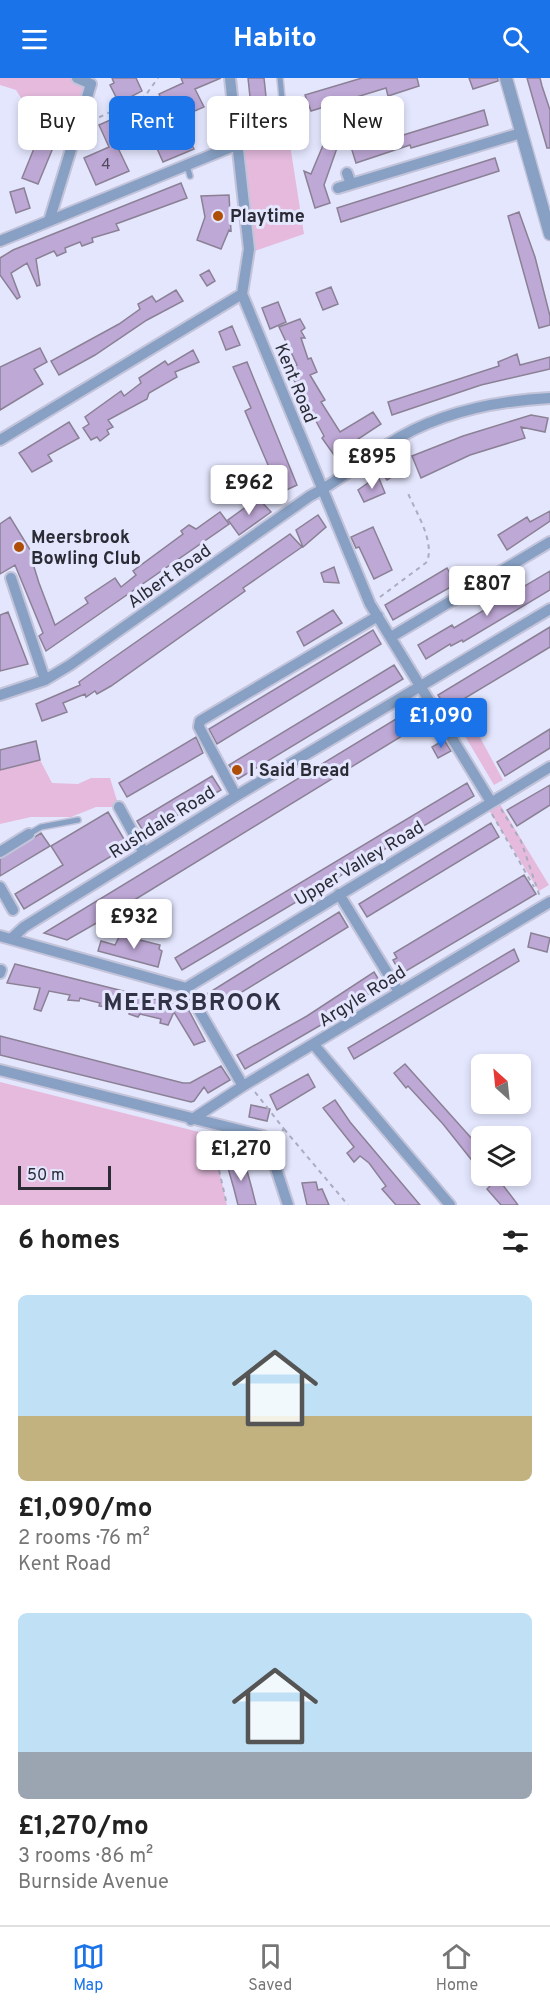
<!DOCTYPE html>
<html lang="en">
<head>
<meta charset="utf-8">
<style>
  body { margin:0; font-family:Overpass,sans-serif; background:#f2f2f2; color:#222; height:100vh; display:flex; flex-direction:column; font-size:22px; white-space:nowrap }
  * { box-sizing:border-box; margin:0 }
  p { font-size:20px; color:#767676 }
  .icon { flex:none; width:33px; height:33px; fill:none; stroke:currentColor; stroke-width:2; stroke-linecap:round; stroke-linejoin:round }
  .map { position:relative; height:1127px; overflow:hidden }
  .sheet { display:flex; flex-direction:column; background:#fff; flex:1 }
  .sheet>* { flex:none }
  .top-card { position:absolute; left:18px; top:18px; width:514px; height:54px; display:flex; gap:12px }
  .needle { width:39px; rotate:333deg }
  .controls { position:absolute; left:471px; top:976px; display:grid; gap:12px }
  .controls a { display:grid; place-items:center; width:60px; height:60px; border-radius:9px; background:#fff; box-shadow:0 3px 9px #0003; font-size:30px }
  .scale { position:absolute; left:18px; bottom:15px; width:93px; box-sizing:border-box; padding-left:6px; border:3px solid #2a2b34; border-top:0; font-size:16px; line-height:21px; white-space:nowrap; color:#2a2b34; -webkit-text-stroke:4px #e4e6fe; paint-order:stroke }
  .price { position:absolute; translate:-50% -51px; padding:0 14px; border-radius:6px; background:#fff; color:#222; font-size:20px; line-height:39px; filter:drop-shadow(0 2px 3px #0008) }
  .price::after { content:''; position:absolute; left:50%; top:36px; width:18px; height:14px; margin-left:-9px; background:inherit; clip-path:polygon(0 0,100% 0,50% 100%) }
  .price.on { background:#1a73e8; color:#fff }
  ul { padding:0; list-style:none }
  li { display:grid; align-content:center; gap:12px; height:318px; padding:0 18px }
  li span { display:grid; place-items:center; height:186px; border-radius:9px; color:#555 }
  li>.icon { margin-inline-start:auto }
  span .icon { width:108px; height:108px; fill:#fffc; stroke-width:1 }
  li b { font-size:26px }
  h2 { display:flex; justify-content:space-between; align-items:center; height:72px; padding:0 18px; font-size:26px }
  .tag { padding:0 21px; border-radius:9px; background:#fff; box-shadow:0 3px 9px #0003; font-size:21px; line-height:54px }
  .tag.on { background:#1a73e8; color:#fff }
  header { display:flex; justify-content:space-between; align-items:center; height:78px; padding:0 18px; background:#1a73e8; color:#fff; font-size:27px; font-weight:700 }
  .tab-bar { display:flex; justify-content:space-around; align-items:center; height:84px; border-top:2px solid #e0e0e0; background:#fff; font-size:16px; color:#767676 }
  .tab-bar a { display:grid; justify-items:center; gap:3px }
  .tab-bar .on { color:#1a73e8 }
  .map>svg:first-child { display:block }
  .green { fill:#e5badd }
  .building { fill:#bea8d6; stroke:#8b8195; stroke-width:1.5 }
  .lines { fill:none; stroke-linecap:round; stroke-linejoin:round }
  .service-casing { stroke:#c3c4da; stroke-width:8 }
  .minor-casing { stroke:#c3c4da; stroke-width:14 }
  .tertiary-casing { stroke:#c3c4da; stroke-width:15 }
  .path { stroke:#aaacbf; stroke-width:2; stroke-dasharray:4.5 4.5; stroke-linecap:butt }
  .service { stroke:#87a0c3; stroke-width:5 }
  .minor { stroke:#87a0c3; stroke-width:10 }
  .tertiary { stroke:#87a0c3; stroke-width:12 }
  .poi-dot { fill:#ae4e07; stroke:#e4e6fe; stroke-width:2 }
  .labels { text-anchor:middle; stroke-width:6; stroke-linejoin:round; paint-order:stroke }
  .number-label { font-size:15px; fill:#4f4a5c }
  .poi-label { font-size:18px; font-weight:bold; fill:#2a2b34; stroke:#e4e6fe; text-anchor:start }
  .street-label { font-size:18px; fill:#2a2b34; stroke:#e4e6fe }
  .district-label { font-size:24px; font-weight:bold; letter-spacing:1.5px; fill:#313245; stroke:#e4e6fe }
</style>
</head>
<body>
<header><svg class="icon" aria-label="menu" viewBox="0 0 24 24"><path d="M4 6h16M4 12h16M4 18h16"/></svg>Habito<svg class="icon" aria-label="search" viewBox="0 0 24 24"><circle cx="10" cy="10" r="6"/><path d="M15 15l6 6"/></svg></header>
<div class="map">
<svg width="550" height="1127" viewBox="0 0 550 1127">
  <rect width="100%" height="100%" fill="#e4e6fe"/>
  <path class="green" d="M0 0H90L78 49 32 37 16 12 0 7Z
    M288 54 304 156 252 174 237 59Z
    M476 652 503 702 494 707 465 658Z
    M40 682 52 705 78 706 91 700H110L119 729H96L71 739H31L0 746V692Z
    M498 723 549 807 539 813 487 729Z
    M0 1004 211 1057 227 1127H0Z"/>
  <path class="building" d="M112 0H136L142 13 119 25 110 7 114 5Z
    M181 0H221L195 11 204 29 172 43 159 16 183 5Z
    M248 0H264L270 56 254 57Z
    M362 0H417L419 8 388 18 386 10 311 33 305 17Z
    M469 0H498V3L473 11Z
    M527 0H540L542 8 550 32V70H547Z
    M484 32 488 47 411 70 410 67 356 85 351 69 398 54 400 58Z
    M131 33 142 60 118 70 129 93 96 107 84 80 109 69 99 47Z
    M46 41 62 48 38 106 22 100Z
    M182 44 194 71 163 84 151 57Z
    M324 65 337 70 324 107 330 125 315 130 304 93 311 96Z
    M495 80 499 93 341 144 337 130Z
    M181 105 187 120 116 146 119 152 92 160 93 164 82 168 80 164 65 170 66 174 57 178 54 173 36 181 40 207 37 208 27 185 11 195 20 219 17 221 0 197V180L13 172Z
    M24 110 30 130 16 135 10 114Z
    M229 117 231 153 229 152 221 171 197 162 205 139 201 118Z
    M519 134 535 179 550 238V247L539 250 508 138Z
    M209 192 215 203 207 208 200 197Z
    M331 209 338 226 323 232 316 215Z
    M176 212 183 223 147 242 95 277 59 297 51 283 119 246 140 231 138 226 152 218 156 224Z
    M278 224 286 244 270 251 262 230Z
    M300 241 305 250 301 253 305 260H301L308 281 311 280 317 294 310 297 325 322 321 324 340 354 373 334 381 346 334 377 322 360 324 358 288 291 297 287 279 249Z
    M232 248 240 267 226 272 219 254Z
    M40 270 47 284 34 291 43 306 0 332V289Z
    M193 272 199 284 175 294 177 299 149 315 147 321 108 342 113 349 107 352 109 356 100 363 97 359 91 362 83 350 89 346 85 339 121 313 124 318 141 305 139 300 165 283 168 287Z
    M517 276 520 287 550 279V291L481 307 392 337 388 324 499 288 498 284Z
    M247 284 297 407 280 415 245 333 251 330 233 289Z
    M531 337 548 340 545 354 521 349 525 360 470 377 421 400 412 378 463 358Z
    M69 344 79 360 48 377 52 383 32 394 19 375Z
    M401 380 407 389 387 402 381 394Z
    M378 398 385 415 364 424 358 412Z
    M258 420 271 434 239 457 228 442Z
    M550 433V443L507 472 498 457 527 439 530 444Z
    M220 434 229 446 46 573 39 558 43 555 15 487 0 496V446L10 439 32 475 30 476 39 505 55 547 88 525 85 520 115 500 121 509 136 497 133 493 183 456 181 453 189 447 196 451Z
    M318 437 326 449 303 469 296 452Z
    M373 449 392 492 374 501 359 469 356 470 351 459Z
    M290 456 302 469 243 510 245 513 111 608 97 616 95 613 86 619 85 616 63 625 67 634 42 643 36 626 80 607 79 604Z
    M334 489 339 505 324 504 321 495Z
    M447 490 456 506 393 542 385 527Z
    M550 493V512L463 564 462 562 451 568 450 566 426 581 418 567 452 547 454 550Z
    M333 532 342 545 304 568 297 554Z
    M8 534 28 586 0 593V537Z
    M550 549V569L447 631 438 617Z
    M373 552 381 566 217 666 209 651Z
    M394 587 403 601 238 701 229 687Z
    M419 627 428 642 100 843 67 862 44 855Z
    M550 651V670L505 698 497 684Z
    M196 659 203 675 127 719 119 705Z
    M444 662 451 673 438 680 432 669Z
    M36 663 40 682 0 692V672Z
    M212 698 221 712 145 756 137 743Z
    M467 705 474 718 182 892 175 880Z
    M550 707V727L517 748 507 732Z
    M108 734 128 768 24 831 15 816 63 787 51 768Z
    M491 745 499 759 367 839 359 826Z
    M41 755 50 768 0 798V781Z
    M524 797 536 816 401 896 393 882 397 880 394 875Z
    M339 834 348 849 211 933 202 919Z
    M531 855 550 860 547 874 528 869Z
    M120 857 160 867 159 871 162 873 158 889 98 873 101 863 115 867Z
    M514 871 519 883 354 981 348 970Z
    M15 886 187 929 205 963 194 967 174 934 168 947 160 945 161 941 140 936 138 939 129 936 130 933 99 928 100 925 80 920 79 923 68 922 70 917 49 913 41 933 34 931 40 910 7 905Z
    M374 894 382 907 326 944 245 991 237 977 307 938Z
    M0 958 183 1005H190L221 988 230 1002 208 1015 204 1009 194 1023 191 1024 0 977Z
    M405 986 482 1072V1095L443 1046 408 1008 406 1010 394 995Z
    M308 996 315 1009 277 1032 270 1017Z
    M335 1022 350 1044 420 1127H396L382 1111 386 1108 369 1085 360 1078 354 1084 347 1075 354 1069 323 1030Z
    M251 1027 270 1031 267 1043 249 1039Z
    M243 1078 252 1111 256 1127H238L234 1111 226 1083Z
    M482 1098H496L518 1127H501L487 1111 490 1108Z
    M316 1104 318 1112 322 1111 329 1127H307L302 1105Z"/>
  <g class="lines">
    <defs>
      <path id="service" d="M280 0 285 51
        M187 88 190 98
        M29 756 41 749 78 742"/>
      <path id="minor" d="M230 0 249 171 242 216 370 526 491 724
        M347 95 351 106
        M338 110 521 55
        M49 143 91 6 77 0
        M0 163 236 67
        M0 362 242 216
        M11 500 45 602
        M391 559 550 464
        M0 617 45 602 70 587 310 418C338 404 360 384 387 367 434 336 494 323 550 320
        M236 718 199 649 200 643 378 538
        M119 729 144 775
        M0 774 29 756
        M0 809 13 832
        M339 816 399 914
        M0 858 186 910
        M11 861 24 849 236 718 550 531
        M0 895 1 892
        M186 910 550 689
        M186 910 243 1008
        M314 967 450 1127
        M0 992 263 1058 267 1063 288 1127
        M191 1042 243 1008 550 824"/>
      <path id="tertiary" d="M506 0 550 156"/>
    </defs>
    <use href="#service" class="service-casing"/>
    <use href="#minor" class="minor-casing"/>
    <use href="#tertiary" class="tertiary-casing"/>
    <path class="path" d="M91 43 145 18 158 0
      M380 519 427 484C435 462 415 433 407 413
      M501 731 521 763 540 819
      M492 736 534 809
      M255 1014 284 1051 277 1056
      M284 1051 348 1127
      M211 1057 227 1127"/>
    <use href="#service" class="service"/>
    <use href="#minor" class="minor"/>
    <use href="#tertiary" class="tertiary"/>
  </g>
  <g class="poi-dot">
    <circle cx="218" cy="138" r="6"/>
    <circle cx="19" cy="469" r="6"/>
    <circle cx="237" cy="692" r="6"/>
  </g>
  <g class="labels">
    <g class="number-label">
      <text x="106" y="91">4</text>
    </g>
    <g class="poi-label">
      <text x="230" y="144">Playtime</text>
      <text x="31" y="465">Meersbrook<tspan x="31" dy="21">Bowling Club</tspan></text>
      <text x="249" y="698">I Said Bread</text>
    </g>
    <g class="street-label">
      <text transform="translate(296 305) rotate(68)" y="6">Kent Road</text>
      <text transform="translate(169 498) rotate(-35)" y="6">Albert Road</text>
      <text transform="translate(162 744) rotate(-32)" y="6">Rushdale Road</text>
      <text transform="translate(359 785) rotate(-31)" y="6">Upper Valley Road</text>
      <text transform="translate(362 918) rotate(-32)" y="6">Argyle Road</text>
    </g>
    <g class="district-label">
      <text x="193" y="932">MEERSBROOK</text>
    </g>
  </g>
</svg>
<div class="controls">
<a><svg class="needle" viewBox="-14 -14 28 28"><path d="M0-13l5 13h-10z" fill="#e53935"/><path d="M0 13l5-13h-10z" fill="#767676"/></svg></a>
<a><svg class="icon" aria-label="layers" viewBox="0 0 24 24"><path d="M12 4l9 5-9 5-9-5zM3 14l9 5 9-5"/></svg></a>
</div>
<div class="scale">50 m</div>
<b class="price" style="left:372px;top:412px">£895</b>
<b class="price" style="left:249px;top:438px">£962</b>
<b class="price" style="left:487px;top:539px">£807</b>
<b class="price on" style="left:441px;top:671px">£1,090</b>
<b class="price" style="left:134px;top:872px">£932</b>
<b class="price" style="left:241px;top:1104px">£1,270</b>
<div class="top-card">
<a class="tag">Buy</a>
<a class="tag on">Rent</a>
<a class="tag">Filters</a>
<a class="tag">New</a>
</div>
</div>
<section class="sheet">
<h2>6 homes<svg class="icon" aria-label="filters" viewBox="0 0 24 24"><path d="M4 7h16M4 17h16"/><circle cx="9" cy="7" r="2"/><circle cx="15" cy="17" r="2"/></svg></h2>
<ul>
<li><span style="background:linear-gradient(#bfe0f5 65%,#c2b280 0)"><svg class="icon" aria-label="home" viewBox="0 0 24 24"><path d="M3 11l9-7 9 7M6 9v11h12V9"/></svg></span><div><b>£1,090/mo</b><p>2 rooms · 76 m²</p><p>Kent Road</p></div></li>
<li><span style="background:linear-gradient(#bfe0f5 75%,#9aa5b1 0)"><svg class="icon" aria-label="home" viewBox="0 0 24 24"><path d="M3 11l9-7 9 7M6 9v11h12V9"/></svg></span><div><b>£1,270/mo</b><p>3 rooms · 86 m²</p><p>Burnside Avenue</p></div></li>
</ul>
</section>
<nav class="tab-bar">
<a class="on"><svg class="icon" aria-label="map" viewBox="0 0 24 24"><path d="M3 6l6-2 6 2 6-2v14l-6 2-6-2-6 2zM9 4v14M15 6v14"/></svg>Map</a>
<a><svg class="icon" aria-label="saved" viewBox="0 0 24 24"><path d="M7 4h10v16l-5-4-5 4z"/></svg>Saved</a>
<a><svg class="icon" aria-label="home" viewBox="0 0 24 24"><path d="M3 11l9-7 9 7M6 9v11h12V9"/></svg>Home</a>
</nav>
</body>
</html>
